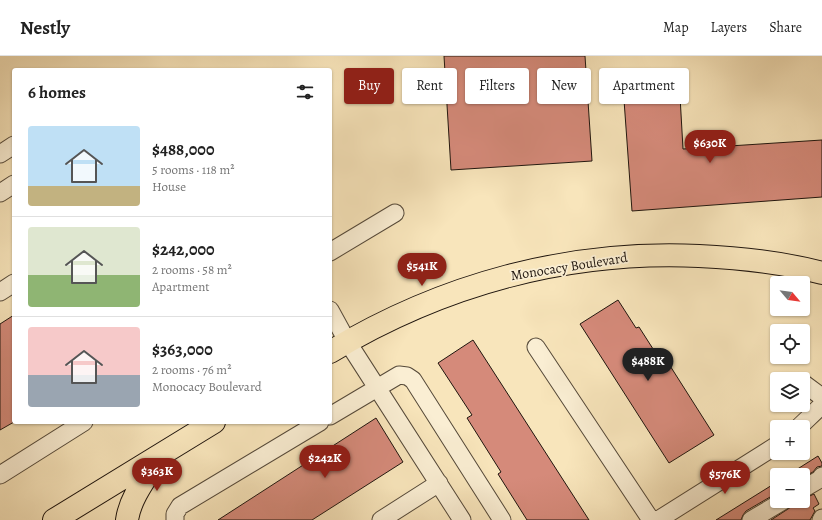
<!DOCTYPE html>
<html lang="en">
<head>
<meta charset="utf-8">
<style>
  body { margin:0; font-family:Alegreya,serif; background:#f6f6f6; color:#222; height:100vh; display:flex; flex-direction:column; font-size:15px; white-space:nowrap }
  * { box-sizing:border-box; margin:0 }
  p { font-size:13px; color:#767676 }
  .icon { flex:none; width:22px; height:22px; fill:none; stroke:currentColor; stroke-width:2; stroke-linecap:round; stroke-linejoin:round }
  .map { position:relative; flex:1; overflow:hidden }
  .sheet { position:absolute; left:12px; top:12px; width:320px; height:356px; display:flex; flex-direction:column; background:#fff; border-radius:4px; box-shadow:0 1px 3px #0004 }
  .sheet>* { flex:none }
  .guide { position:absolute; left:344px; top:12px; width:380px; height:36px; display:flex; gap:8px }
  .needle { width:26px; rotate:119deg }
  .buttons { position:absolute; left:770px; top:220px; display:grid; gap:8px }
  .buttons a { display:grid; place-items:center; width:40px; height:40px; border-radius:4px; background:#fff; box-shadow:0 1px 3px #0004; font-size:20px }
  .price { position:absolute; translate:-50% -34px; padding:0 9px; border-radius:14px; background:#8f2418; color:#fff; font-size:13px; line-height:26px; filter:drop-shadow(0 1px 2px #0008) }
  .price::after { content:''; position:absolute; left:50%; top:24px; width:12px; height:9px; margin-left:-6px; background:inherit; clip-path:polygon(0 0,100% 0,50% 100%) }
  .price.active { background:#222; color:#fff }
  ul { padding:0; list-style:none }
  li { display:flex; align-items:center; gap:12px; height:100px; padding:0 16px }
  li+li { border-top:1px solid #e0e0e0 }
  li span { display:grid; place-items:center; flex:none; width:112px; height:80px; border-radius:4px; color:#555 }
  li>.icon { margin-inline-start:auto }
  span .icon { width:48px; height:48px; fill:#fffc; stroke-width:1 }
  li b { font-size:17px }
  h2 { display:flex; justify-content:space-between; align-items:center; height:48px; padding:0 16px; font-size:17px }
  .pill { padding:0 14px; border-radius:4px; background:#fff; box-shadow:0 1px 3px #0004; font-size:14px; line-height:36px }
  .pill.active { background:#8f2418; color:#fff }
  header { display:flex; align-items:center; gap:24px; box-sizing:border-box; height:56px; padding:0 20px; background:#fff; border-bottom:1px solid #e0e0e0 }
  header strong { font-size:19px }
  nav { display:flex; gap:22px; margin-inline-start:auto; font-size:14px }
  .map>svg:first-child { display:block }
  .building { fill:#d58a7a; stroke:#1f150e }
  .lines { fill:none; stroke-linecap:round; stroke-linejoin:round }
  .minor-casing { stroke:#554939; stroke-width:19 }
  .major-casing { stroke:#1f150e; stroke-width:24 }
  .minor { stroke:#faeed3; stroke-width:17 }
  .major { stroke:#f8e5bb; stroke-width:22 }
  .labels { text-anchor:middle; stroke-width:3.5; stroke-linejoin:round; paint-order:stroke }
  .street-label { font-size:14px; fill:#1f150e; stroke:#faeed3 }
</style>
</head>
<body>
<header>
<strong>Nestly</strong>
<nav><a>Map</a><a>Layers</a><a>Share</a></nav>
</header>
<div class="map">
<svg width="822" height="464" viewBox="0 0 822 464">
  <rect width="100%" height="100%" fill="#f8e5bb"/>
  <filter id="stains"><feTurbulence type="fractalNoise" baseFrequency=".005" numOctaves="4"/><feColorMatrix values="0 0 0 0 .2 0 0 0 0 .09 0 0 0 0 .02 0 0 0 .5 -.17"/></filter>
  <radialGradient id="worn" r=".72"><stop offset=".6" stop-color="#630" stop-opacity="0"/><stop offset="1" stop-color="#630" stop-opacity=".3"/></radialGradient>
  <path class="building" d="M444 0H585L592 105 451 114Z
    M680 40 683 93 822 84V141L632 155 624 44Z
    M618 244 636 272 639 271 655 296 660 294 714 379 669 407 580 268Z
    M14 259V366L0 374V268Z
    M473 284 589 464H527L498 418 501 416 467 362 472 359 438 307Z
    M376 362 403 406 312 464H218Z
    M818 400 822 407V410L817 411 813 416 803 421V419H788Z
    M777 426V437L746 455 743 459 741 464H716Z
    M814 438 819 448 813 452 815 455 810 464H771L788 453 792 450 793 445H803V443Z"/>
  <g class="lines">
    <defs>
      <path id="minor" d="M0 98 14 89
        M0 137 14 128
        M330 196 395 157
        M0 236 14 227
        M330 254 347 285 462 464
        M536 291 651 464
        M803 327 822 341
        M330 360 399 319 407 320 413 324 502 464
        M799 371 822 349
        M0 419 84 366
        M803 433 820 423 822 420
        M175 464V458L180 450 320 366
        M381 464 439 427
        M658 464 777 389
        M751 464 783 445
        M821 464 822 462"/>
      <path id="major" d="M330 296C443 228 568 194 699 200 741 202 782 206 822 217
        M54 464 214 366
        M127 464C130 442 146 422 158 403"/>
    </defs>
    <use href="#minor" class="minor-casing"/>
    <use href="#major" class="major-casing"/>
    <use href="#minor" class="minor"/>
    <use href="#major" class="major"/>
  </g>
  <g class="labels">
    <g class="street-label">
      <text transform="translate(569 210) rotate(-9)" y="5">Monocacy Boulevard</text>
    </g>
  </g>
  <rect width="100%" height="100%" filter="url(#stains)"/>
  <rect width="100%" height="100%" fill="url(#worn)"/>
</svg>
<div class="buttons">
<a><svg class="needle" viewBox="-14 -14 28 28"><path d="M0-13l5 13h-10z" fill="#e53935"/><path d="M0 13l5-13h-10z" fill="#767676"/></svg></a>
<a><svg class="icon" aria-label="locate" viewBox="0 0 24 24"><circle cx="12" cy="12" r="6"/><path d="M12 2v4M12 18v4M2 12h4M18 12h4"/></svg></a>
<a><svg class="icon" aria-label="layers" viewBox="0 0 24 24"><path d="M12 4l9 5-9 5-9-5zM3 14l9 5 9-5"/></svg></a>
<a>+</a>
<a>−</a>
</div>
<b class="price" style="left:710px;top:108px">$630K</b>
<b class="price" style="left:422px;top:231px">$541K</b>
<b class="price active" style="left:648px;top:326px">$488K</b>
<b class="price" style="left:325px;top:423px">$242K</b>
<b class="price" style="left:157px;top:436px">$363K</b>
<b class="price" style="left:725px;top:439px">$576K</b>
<div class="guide">
<a class="pill active">Buy</a>
<a class="pill">Rent</a>
<a class="pill">Filters</a>
<a class="pill">New</a>
<a class="pill">Apartment</a>
</div>
<section class="sheet">
<h2>6 homes<svg class="icon" aria-label="filters" viewBox="0 0 24 24"><path d="M4 7h16M4 17h16"/><circle cx="9" cy="7" r="2"/><circle cx="15" cy="17" r="2"/></svg></h2>
<ul>
<li><span style="background:linear-gradient(#bfe0f5 75%,#c2b280 0)"><svg class="icon" aria-label="home" viewBox="0 0 24 24"><path d="M3 11l9-7 9 7M6 9v11h12V9"/></svg></span><div><b>$488,000</b><p>5 rooms · 118 m²</p><p>House</p></div></li>
<li><span style="background:linear-gradient(#dfe7d0 60%,#8fb573 0)"><svg class="icon" aria-label="home" viewBox="0 0 24 24"><path d="M3 11l9-7 9 7M6 9v11h12V9"/></svg></span><div><b>$242,000</b><p>2 rooms · 58 m²</p><p>Apartment</p></div></li>
<li><span style="background:linear-gradient(#f6c9c9 60%,#9aa5b1 0)"><svg class="icon" aria-label="home" viewBox="0 0 24 24"><path d="M3 11l9-7 9 7M6 9v11h12V9"/></svg></span><div><b>$363,000</b><p>2 rooms · 76 m²</p><p>Monocacy Boulevard</p></div></li>
</ul>
</section>
</div>
</body>
</html>
